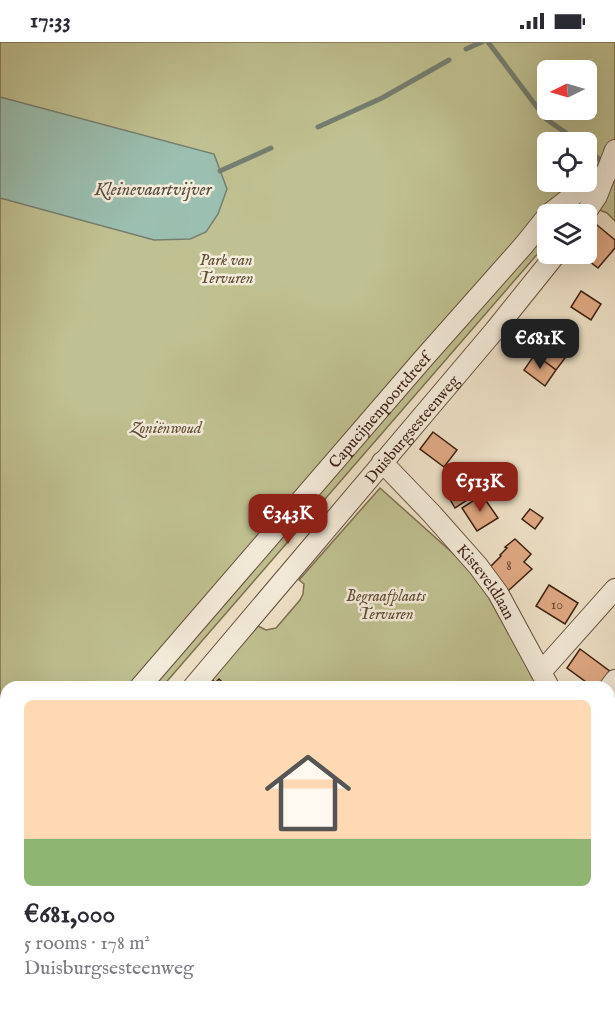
<!DOCTYPE html>
<html lang="en">
<head>
<meta charset="utf-8">
<style>
  body { margin:0; font-family:"IM FELL English",serif; background:#f2f2f3; color:#2b2b33; height:100vh; display:flex; flex-direction:column; font-size:22px; white-space:nowrap }
  * { box-sizing:border-box; margin:0 }
  p { font-size:20px; color:#7c7c81 }
  .icon { flex:none; width:33px; height:33px; fill:none; stroke:currentColor; stroke-width:2; stroke-linecap:round; stroke-linejoin:round }
  .map { position:relative; flex:1; overflow:hidden }
  .panel { position:absolute; left:0px; top:639px; width:615px; height:330px; display:flex; flex-direction:column; background:#fff; border-radius:18px 18px 0 0; box-shadow:0 6px 24px #0002 }
  .panel>* { flex:none }
  .needle { width:39px; rotate:265deg }
  .tools { position:absolute; left:537px; top:18px; display:grid; gap:12px }
  .tools a { display:grid; place-items:center; width:60px; height:60px; border-radius:9px; background:#fff; box-shadow:0 6px 24px #0002; font-size:30px }
  .price { position:absolute; translate:-50% -51px; padding:0 14px; border-radius:12px; background:#8f2418; color:#fff; font-size:20px; line-height:39px; filter:drop-shadow(0 2px 3px #0008) }
  .price::after { content:''; position:absolute; left:50%; top:36px; width:18px; height:14px; margin-left:-9px; background:inherit; clip-path:polygon(0 0,100% 0,50% 100%) }
  .price.current { background:#222; color:#fff }
  ul { padding:0; list-style:none }
  li { display:grid; align-content:center; gap:12px; height:318px; padding:0 24px }
  li span { display:grid; place-items:center; height:186px; border-radius:9px; color:#555 }
  li>.icon { margin-inline-start:auto }
  span .icon { width:108px; height:108px; fill:#fffc; stroke-width:1 }
  li b { font-size:26px }
  .status { display:flex; justify-content:space-between; align-items:center; height:42px; padding:0 30px; background:#fff; direction:ltr }
  .status svg { height:16px; fill:currentColor }
  .map>svg:first-child { display:block }
  .green { fill:#c0c192; stroke:#7e7052; stroke-width:1.5; fill-rule:evenodd }
  .water { fill:#9bbfb0; stroke:#757f70; stroke-width:1.5 }
  .lines { fill:none; stroke-linecap:round; stroke-linejoin:round }
  .stream { stroke:#757f70; stroke-width:5 }
  .building { fill:#e2ab85; stroke:#3b1e11; stroke-width:1.5 }
  .minor-casing { stroke:#684f3f; stroke-width:22 }
  .minor { stroke:#f5eddc; stroke-width:20 }
  .labels { text-anchor:middle; stroke-width:5; stroke-linejoin:round; paint-order:stroke }
  .number-label { font-size:14px; fill:#65412e }
  .park-label { font-size:16px; font-style:italic; fill:#634f38; stroke:#f5eddc }
  .street-label { font-size:16px; fill:#3b1e11; stroke:#f5eddc }
  .water-label { font-size:18px; font-style:italic; fill:#584e41; stroke:#f5eddc }
</style>
</head>
<body>
<div class="status"><b>17:33</b><svg viewBox="0 0 49 12"><path d="M0 12V9h3v3zM5 12V6h3v6zM10 12V3h3v9zM15 12V0h3v12zM26 1h20v11H26zM47 4h2v5h-2z"/></svg></div>
<div class="map">
<svg width="615" height="969" viewBox="0 0 615 969">
  <rect width="100%" height="100%" fill="#f0e3c9"/>
  <filter id="stains"><feTurbulence type="fractalNoise" baseFrequency=".00333" numOctaves="4"/><feColorMatrix values="0 0 0 0 .2 0 0 0 0 .09 0 0 0 0 .02 0 0 0 .5 -.17"/></filter>
  <radialGradient id="worn" r=".72"><stop offset=".6" stop-color="#630" stop-opacity="0"/><stop offset="1" stop-color="#630" stop-opacity=".3"/></radialGradient>
  <path class="green" d="M0 0H615V179L607 171 580 160 567 172H548L547 201 162 645H6V823L0 830ZM548 28H586V68H548ZM548 100H586V140H548Z
    M380 446 475 531 539 645H205L258 584 266 588 276 586 300 558 303 552 304 542 299 538Z"/>
  <path class="water" d="M0 55 214 112 227 147 218 172 206 190 190 197 154 198 0 156Z"/>
  <g class="lines">
    <path class="stream" d="M488 0 546 77 579 100
      M466 7 482 0
      M318 85 382 56 449 18
      M586 106 600 118
      M220 129 271 106"/>
  </g>
  <path class="building" d="M597 183 615 198V206L598 226 580 212H586V195Z
    M581 249 601 262 591 278 571 265Z
    M547 297 568 312 556 328 535 312Z
    M535 312 556 328 545 344 524 328Z
    M433 390 457 408 444 425 420 407Z
    M467 440 475 453 455 466 447 452Z
    M482 453 498 476 477 489 462 466Z
    M530 467 543 476 535 487 522 477Z
    M515 497 531 512 524 520 532 527 508 549 493 532 490 525 501 514 500 513 507 506 505 505Z
    M549 543 578 561 565 582 536 564Z
    M580 607 611 630 601 645H593L567 626Z
    M219 637 227 645H207L213 638 214 642Z
    M615 667V691L609 685V674Z
    M3 956 6 959V963H35L29 969H4L0 965V959Z
    M187 963H217L212 969H194Z
    M348 963H372L374 965 371 969H355Z"/>
  <g class="lines">
    <defs>
      <g id="minor">
        <path d="M549 172 588 142 607 131"/>
        <path d="M585 172 597 154 615 108"/>
        <path id="s1" d="M382 420 432 472 478 524 498 551 549 645"/>
        <path d="M541 630 615 547"/>
        <path id="s2" d="M140 645 423 317 524 203 548 173"/>
        <path id="s3" d="M193 645 495 288 556 212"/>
        <path d="M609 646 615 638"/>
        <path d="M609 719 615 716"/>
        <path d="M0 806 6 799"/>
        <path d="M609 807 615 829"/>
        <path d="M0 862 6 855"/>
        <path d="M0 884 6 887"/>
        <path d="M149 963 155 969"/>
        <path d="M63 969 68 963"/>
        <path d="M402 969 408 963"/>
      </g>
    </defs>
    <use href="#minor" class="minor-casing"/>
    <use href="#minor" class="minor"/>
  </g>
  <g class="labels">
    <g class="number-label">
      <text x="509" y="528">8</text>
      <text x="557" y="567">10</text>
    </g>
    <g class="park-label">
      <text x="226" y="223">Park van<tspan x="226" dy="18">Tervuren</tspan></text>
      <text x="166" y="391">Zoniënwoud</text>
      <text x="386" y="559">Begraafplaats<tspan x="386" dy="18">Tervuren</tspan></text>
    </g>
    <g class="street-label">
      <text dy="6" stroke="none"><textPath href="#s2" startOffset="366">Capucijnenpoortdreef</textPath></text>
      <text dy="6" stroke="none"><textPath href="#s3" startOffset="338">Duisburgsesteenweg</textPath></text>
      <text dy="6" stroke="none"><textPath href="#s1" startOffset="159">Kisteveldlaan</textPath></text>
    </g>
    <g class="water-label">
      <text x="153" y="153">Kleinevaartvijver</text>
    </g>
  </g>
  <rect width="100%" height="100%" filter="url(#stains)"/>
  <rect width="100%" height="100%" fill="url(#worn)"/>
</svg>
<div class="tools">
<a><svg class="needle" viewBox="-14 -14 28 28"><path d="M0-13l5 13h-10z" fill="#e53935"/><path d="M0 13l5-13h-10z" fill="#7c7c81"/></svg></a>
<a><svg class="icon" aria-label="locate" viewBox="0 0 24 24"><circle cx="12" cy="12" r="6"/><path d="M12 2v4M12 18v4M2 12h4M18 12h4"/></svg></a>
<a><svg class="icon" aria-label="layers" viewBox="0 0 24 24"><path d="M12 4l9 5-9 5-9-5zM3 14l9 5 9-5"/></svg></a>
</div>
<b class="price current" style="left:540px;top:328px">€681K</b>
<b class="price" style="left:480px;top:471px">€513K</b>
<b class="price" style="left:288px;top:503px">€343K</b>
<section class="panel">
<ul>
<li><span style="background:linear-gradient(#ffd9b3 75%,#8fb573 0)"><svg class="icon" aria-label="home" viewBox="0 0 24 24"><path d="M3 11l9-7 9 7M6 9v11h12V9"/></svg></span><div><b>€681,000</b><p>5 rooms · 178 m²</p><p>Duisburgsesteenweg</p></div></li>
</ul>
</section>
</div>
</body>
</html>
